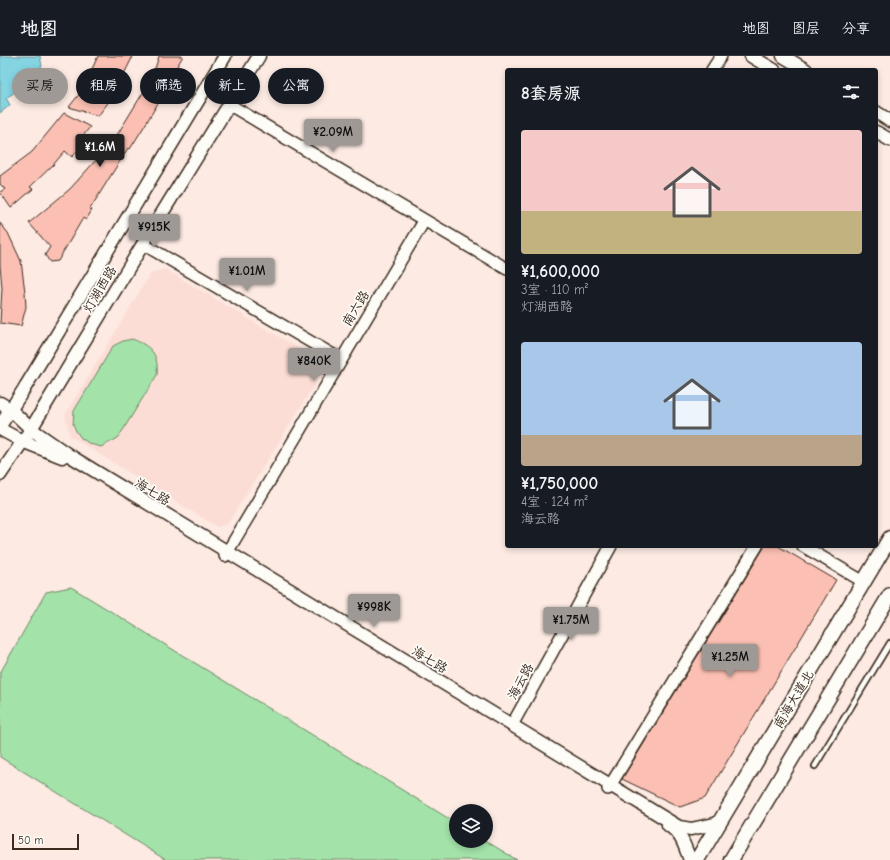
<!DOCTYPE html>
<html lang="zh">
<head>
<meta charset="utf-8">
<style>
  body { margin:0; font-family:"Comic Neue","LXGW WenKai TC",sans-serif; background:#242831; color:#f1f3f6; height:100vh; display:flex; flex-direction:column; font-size:15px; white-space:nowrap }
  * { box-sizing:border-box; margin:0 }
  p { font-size:13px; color:#9ea1a6 }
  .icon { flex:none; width:22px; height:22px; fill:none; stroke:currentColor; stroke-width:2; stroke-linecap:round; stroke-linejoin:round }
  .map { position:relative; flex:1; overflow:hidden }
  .panel { position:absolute; left:505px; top:12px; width:373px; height:480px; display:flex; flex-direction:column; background:#171b24; border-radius:4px; box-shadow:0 2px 6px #0003 }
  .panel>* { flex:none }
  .top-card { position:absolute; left:12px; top:12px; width:380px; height:36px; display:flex; gap:8px }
  .fabs { position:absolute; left:449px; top:748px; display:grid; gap:8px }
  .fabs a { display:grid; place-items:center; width:44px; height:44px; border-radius:50%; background:#171b24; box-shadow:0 2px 6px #0003; font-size:20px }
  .scale { position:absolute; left:12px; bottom:10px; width:67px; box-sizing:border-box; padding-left:4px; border:2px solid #3b2a1e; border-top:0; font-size:11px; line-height:14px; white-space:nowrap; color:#3b2a1e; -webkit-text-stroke:3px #fdfcf7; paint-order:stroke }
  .price { position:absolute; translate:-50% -34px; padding:0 9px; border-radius:4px; background:#9f9995; color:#111; font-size:13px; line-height:26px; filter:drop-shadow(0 1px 2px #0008) }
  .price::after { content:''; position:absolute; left:50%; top:24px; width:12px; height:9px; margin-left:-6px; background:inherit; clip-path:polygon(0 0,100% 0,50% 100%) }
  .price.selected { background:#222; color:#fff }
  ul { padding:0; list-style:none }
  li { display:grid; align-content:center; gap:8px; height:212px; padding:0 16px }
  li span { display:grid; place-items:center; height:124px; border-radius:4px; color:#555 }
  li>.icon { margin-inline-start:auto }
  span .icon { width:72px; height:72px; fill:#fffc; stroke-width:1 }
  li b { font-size:17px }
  h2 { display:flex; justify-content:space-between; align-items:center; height:48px; padding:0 16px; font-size:17px }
  .tag { padding:0 14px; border-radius:18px; background:#171b24; box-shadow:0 2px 6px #0003; font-size:14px; line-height:36px }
  .tag.selected { background:#9f9995; color:#111 }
  header { display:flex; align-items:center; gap:24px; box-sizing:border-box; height:56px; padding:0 20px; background:#171b24; border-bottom:1px solid #363941 }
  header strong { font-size:19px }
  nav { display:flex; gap:22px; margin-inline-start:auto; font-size:14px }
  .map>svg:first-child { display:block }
  .built { fill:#fcddd5 }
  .green { fill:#a3e2a9; stroke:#6f8664 }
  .water { fill:#85d4e2; stroke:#679094 }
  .building { fill:#fbc0b3; stroke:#3b2a1e }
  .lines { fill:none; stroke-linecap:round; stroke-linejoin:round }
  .service-casing { stroke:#3b2a1e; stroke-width:8 }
  .tertiary-casing { stroke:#3b2a1e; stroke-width:14 }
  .secondary-casing { stroke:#3b2a1e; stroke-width:15 }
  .trunk-casing { stroke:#3b2a1e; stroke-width:17 }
  .service { stroke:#fdfcf7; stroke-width:4.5 }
  .tertiary { stroke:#fdfcf7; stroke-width:11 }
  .secondary { stroke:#fdfcf7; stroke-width:12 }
  .trunk { stroke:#fdfcf7; stroke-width:14 }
  .labels { text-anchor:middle; stroke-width:3.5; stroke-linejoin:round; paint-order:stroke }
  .street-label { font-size:13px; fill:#3b2a1e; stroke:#fdfcf7 }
</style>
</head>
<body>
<header>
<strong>地图</strong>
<nav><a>地图</a><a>图层</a><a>分享</a></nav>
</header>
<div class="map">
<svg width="890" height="804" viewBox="0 0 890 804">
  <rect width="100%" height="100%" fill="#fceae3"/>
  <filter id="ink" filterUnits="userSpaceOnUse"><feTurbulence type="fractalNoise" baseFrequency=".025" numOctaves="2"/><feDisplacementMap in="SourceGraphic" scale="8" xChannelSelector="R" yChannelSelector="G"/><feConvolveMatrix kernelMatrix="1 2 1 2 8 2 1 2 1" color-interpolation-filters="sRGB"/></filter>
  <g filter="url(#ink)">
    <path class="built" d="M165 213 318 304 322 317 228 467 217 471 70 380 65 359 151 217Z"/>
    <path class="green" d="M132 283C151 290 159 298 157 319L118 382 101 391 90 388 81 382 76 375 73 368 74 355 113 290 123 285Z
      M71 531 456 767V785H486L517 804H166L0 701V617L46 536Z"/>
    <path class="water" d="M0 0H40L42 10 16 31 18 34 6 42 10 49 0 57Z"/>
    <path class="building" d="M98 0H133L119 28 92 13Z
      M159 0H183L165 31 167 32 145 69 130 93 128 92 90 153 92 154 86 164 83 162 58 205 50 206 45 199 50 191 29 167 70 133 114 84 152 22Z
      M85 31 100 42 103 40 110 44 98 60 69 51Z
      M64 57 90 71 82 81 87 84 72 101 65 95 53 109 30 131 33 133 11 152 0 136 5 133 0 128V120L32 96Z
      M0 167 8 177 21 205 25 236 26 251 21 270 0 267 2 232 0 209Z
      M765 490H778L836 524 705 742 680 751 622 723Z"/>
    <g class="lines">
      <defs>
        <path id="service" d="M815 710 890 587"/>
        <path id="tertiary" d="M712 14 721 0
          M230 49 507 213
          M143 188 340 303
          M803 490 864 526
          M225 500 424 165
          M512 669 611 490
          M608 733 757 490"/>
        <path id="secondary" d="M751 0 774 14
          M783 0 806 14
          M876 56 890 65
          M876 76 890 84
          M0 347 10 353 31 373 67 398 679 771 691 773 719 767
          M0 370 24 333 225 0
          M0 373 22 385 62 401
          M0 419 31 373 143 188 259 0
          M668 769C682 778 684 789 690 804"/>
        <path id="trunk" d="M697 804 890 482
          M731 804 890 539"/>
      </defs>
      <use href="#service" class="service-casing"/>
      <use href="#tertiary" class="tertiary-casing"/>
      <use href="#secondary" class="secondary-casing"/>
      <use href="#trunk" class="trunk-casing"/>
      <use href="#service" class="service"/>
      <use href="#tertiary" class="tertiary"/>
      <use href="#secondary" class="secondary"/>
      <use href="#trunk" class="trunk"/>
    </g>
  </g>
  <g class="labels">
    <g class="street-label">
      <text transform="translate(99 233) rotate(-59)" y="5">灯湖西路</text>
      <text transform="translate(355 252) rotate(-59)" y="5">南六路</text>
      <text transform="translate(153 435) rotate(32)" y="5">海七路</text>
      <text transform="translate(430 603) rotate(31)" y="5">海七路</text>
      <text transform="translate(520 625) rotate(-61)" y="5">海云路</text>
      <text transform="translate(793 643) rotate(-59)" y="5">南海大道北</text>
    </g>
  </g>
</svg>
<div class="fabs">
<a><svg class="icon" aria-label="layers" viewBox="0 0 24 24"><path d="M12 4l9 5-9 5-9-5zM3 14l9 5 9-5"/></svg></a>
</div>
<div class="scale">50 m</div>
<b class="price" style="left:333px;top:97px">¥2.09M</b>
<b class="price selected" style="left:100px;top:112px">¥1.6M</b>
<b class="price" style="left:154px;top:192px">¥915K</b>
<b class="price" style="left:247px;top:236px">¥1.01M</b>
<b class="price" style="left:314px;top:326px">¥840K</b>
<b class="price" style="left:374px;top:572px">¥998K</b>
<b class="price" style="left:571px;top:585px">¥1.75M</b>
<b class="price" style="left:730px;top:622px">¥1.25M</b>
<div class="top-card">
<a class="tag selected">买房</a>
<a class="tag">租房</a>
<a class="tag">筛选</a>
<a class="tag">新上</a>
<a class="tag">公寓</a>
</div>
<section class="panel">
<h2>8套房源<svg class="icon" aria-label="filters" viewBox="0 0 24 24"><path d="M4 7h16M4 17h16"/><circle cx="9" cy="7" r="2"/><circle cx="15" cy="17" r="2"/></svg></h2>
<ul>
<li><span style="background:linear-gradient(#f6c9c9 65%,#c2b280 0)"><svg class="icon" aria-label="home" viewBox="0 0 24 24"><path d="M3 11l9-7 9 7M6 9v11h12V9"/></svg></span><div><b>¥1,600,000</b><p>3室 · 110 m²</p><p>灯湖西路</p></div></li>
<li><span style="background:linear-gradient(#a9c7e8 75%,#b9a48a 0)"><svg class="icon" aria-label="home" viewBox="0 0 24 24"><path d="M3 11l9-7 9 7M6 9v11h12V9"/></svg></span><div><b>¥1,750,000</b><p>4室 · 124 m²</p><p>海云路</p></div></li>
</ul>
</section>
</div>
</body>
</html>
